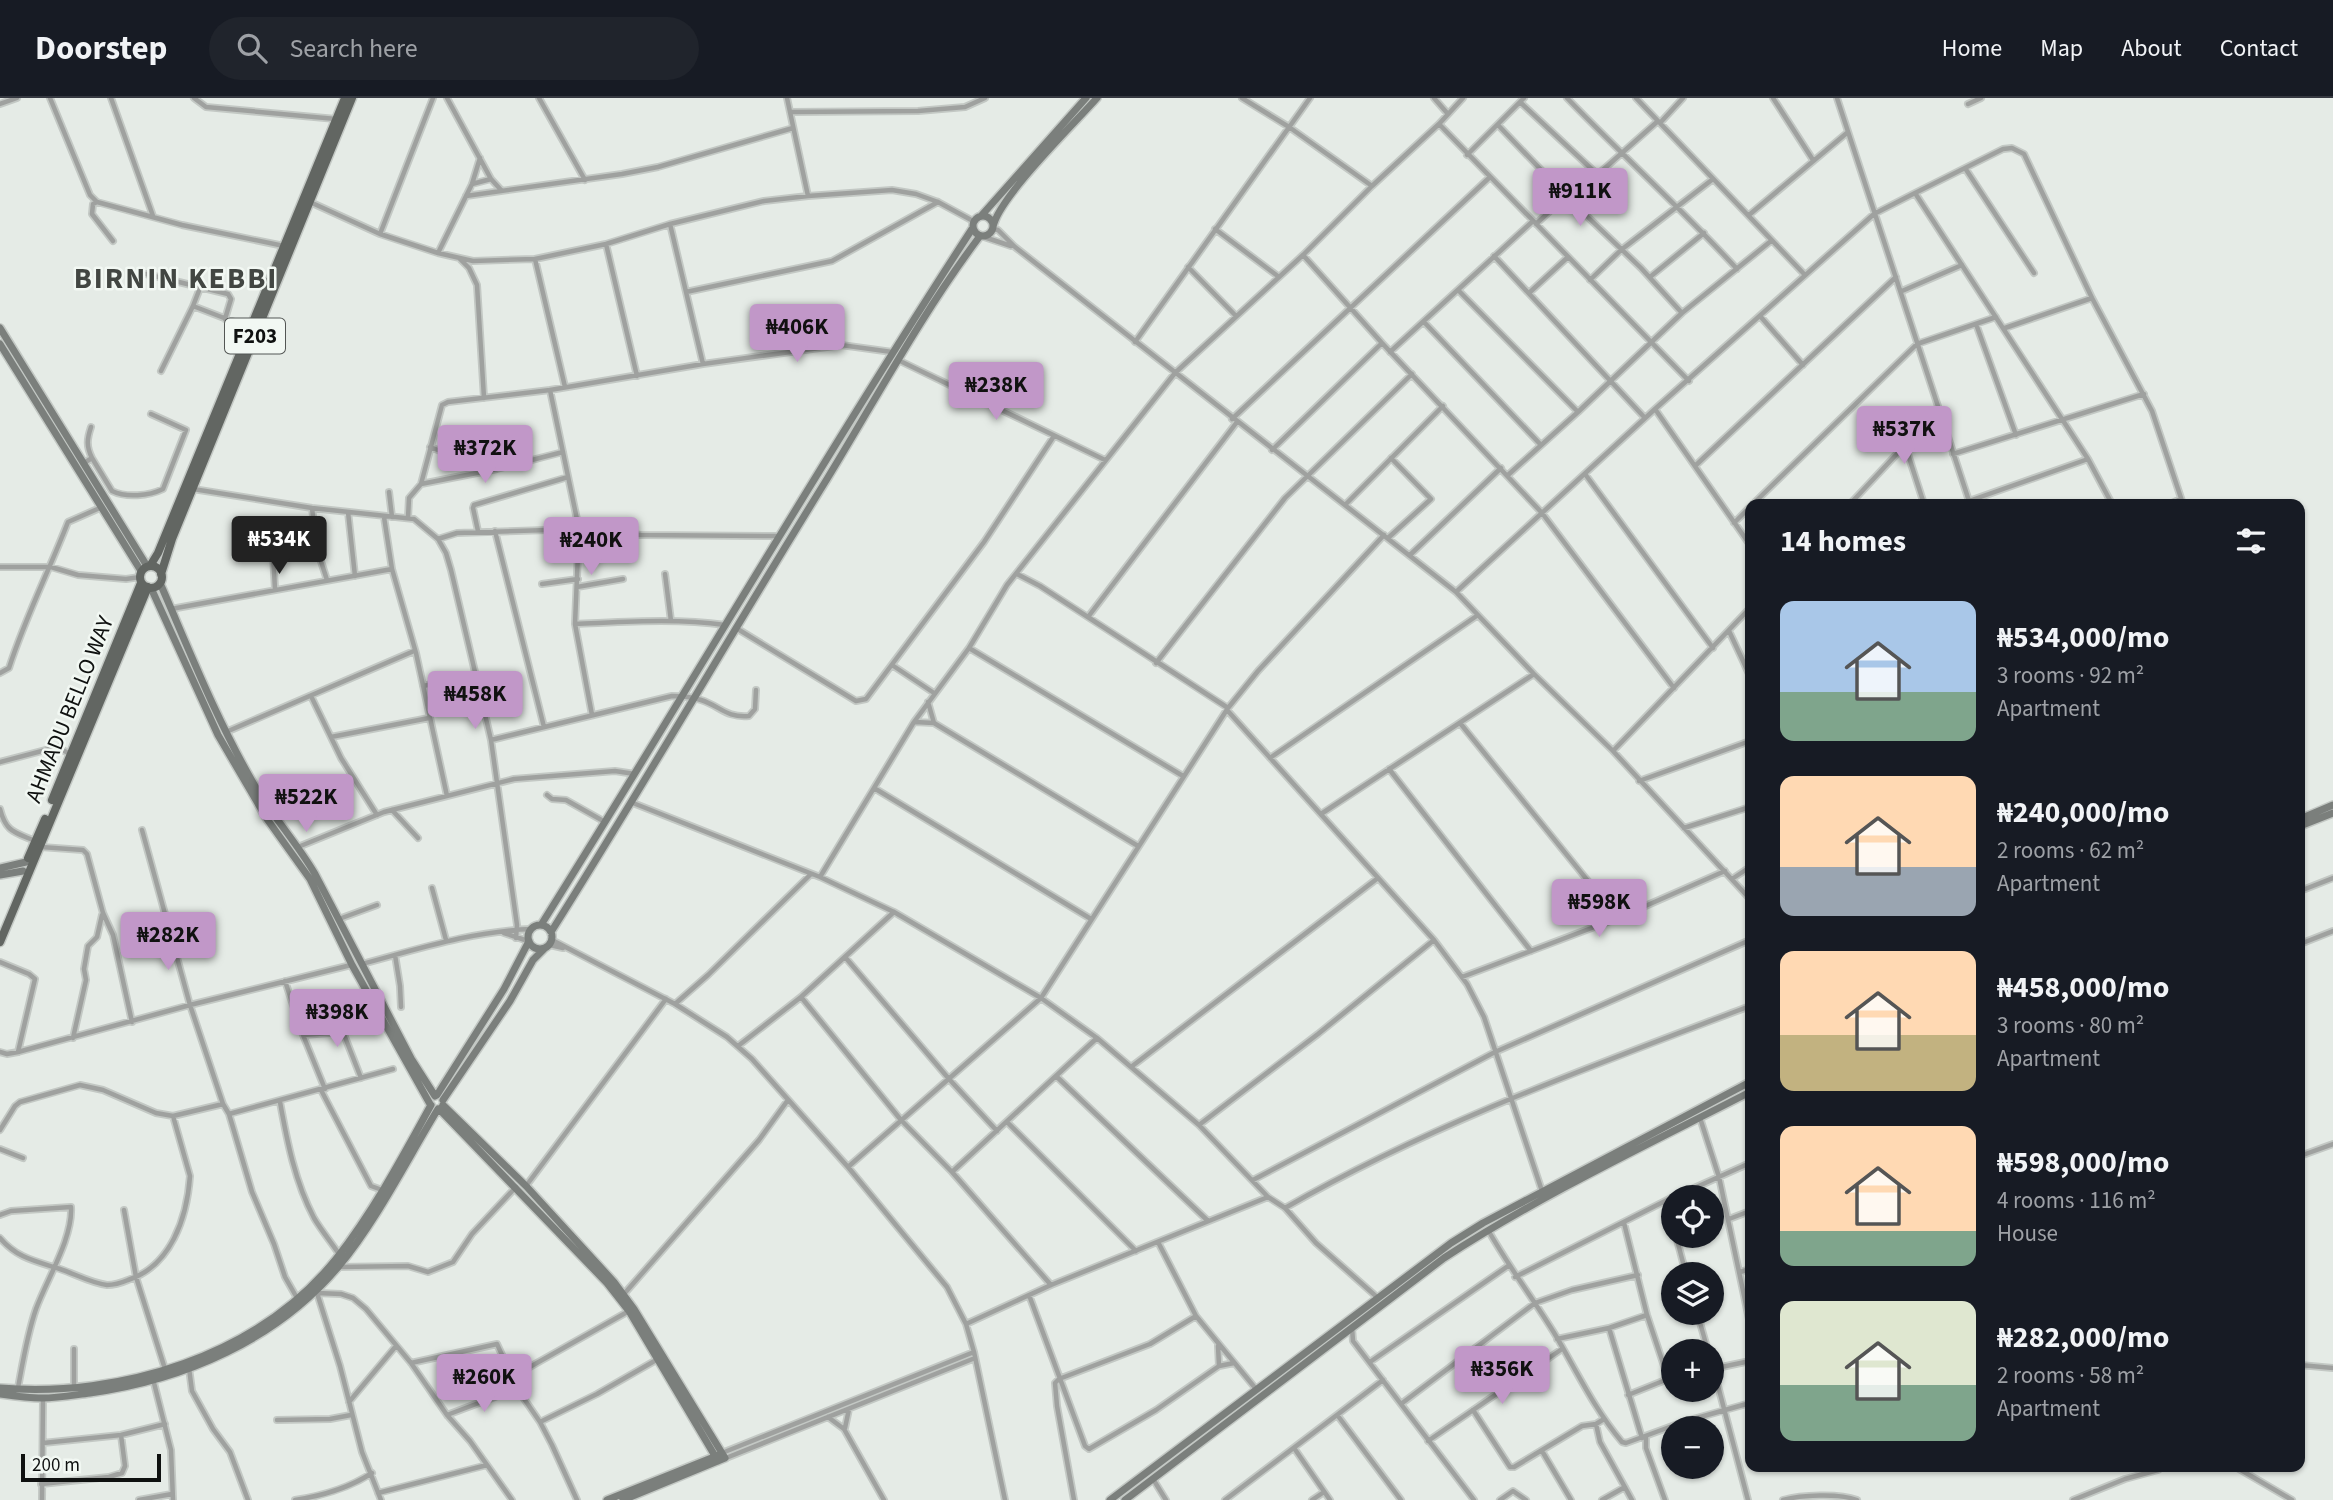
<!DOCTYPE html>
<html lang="en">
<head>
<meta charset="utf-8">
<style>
  body { margin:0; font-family:"Source Sans 3",sans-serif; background:#20242c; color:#f1f3f6; height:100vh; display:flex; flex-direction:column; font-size:26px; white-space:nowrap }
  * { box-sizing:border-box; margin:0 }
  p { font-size:23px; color:#9ea1a6 }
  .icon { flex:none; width:38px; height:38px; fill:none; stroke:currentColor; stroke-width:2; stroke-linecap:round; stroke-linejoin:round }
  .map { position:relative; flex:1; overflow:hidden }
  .side { position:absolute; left:1745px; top:401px; width:560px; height:973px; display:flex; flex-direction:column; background:#171b24; border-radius:14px; box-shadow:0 2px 5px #0004 }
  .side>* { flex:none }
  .controls { position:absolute; left:1661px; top:1087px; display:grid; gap:14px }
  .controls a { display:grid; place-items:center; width:63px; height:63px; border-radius:50%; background:#171b24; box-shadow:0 2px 5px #0004; font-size:35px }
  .scale { position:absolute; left:21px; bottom:18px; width:140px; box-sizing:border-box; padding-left:7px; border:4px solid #0f1110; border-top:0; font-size:19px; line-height:24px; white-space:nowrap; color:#0f1110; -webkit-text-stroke:5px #f2f8f3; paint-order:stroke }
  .price { position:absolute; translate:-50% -60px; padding:0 16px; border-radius:7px; background:#c197c8; color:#111; font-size:23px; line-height:46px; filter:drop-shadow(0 2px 4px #0008) }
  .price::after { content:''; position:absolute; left:50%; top:42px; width:21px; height:16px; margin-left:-10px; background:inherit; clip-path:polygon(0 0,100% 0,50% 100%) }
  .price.current { background:#222; color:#fff }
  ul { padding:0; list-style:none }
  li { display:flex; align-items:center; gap:21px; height:175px; padding:0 35px }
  li span { display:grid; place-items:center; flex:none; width:196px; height:140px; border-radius:14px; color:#555 }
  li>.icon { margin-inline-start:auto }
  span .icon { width:84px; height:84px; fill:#fffc; stroke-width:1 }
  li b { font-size:30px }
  h2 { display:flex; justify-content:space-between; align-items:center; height:84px; padding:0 35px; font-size:30px }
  header { display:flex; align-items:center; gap:42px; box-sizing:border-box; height:98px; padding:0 35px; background:#171b24; border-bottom:2px solid #363941 }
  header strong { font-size:33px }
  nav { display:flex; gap:38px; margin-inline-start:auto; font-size:24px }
  .search { width:490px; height:63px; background:#20242c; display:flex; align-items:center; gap:18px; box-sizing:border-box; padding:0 24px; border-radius:38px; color:#9ea1a6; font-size:26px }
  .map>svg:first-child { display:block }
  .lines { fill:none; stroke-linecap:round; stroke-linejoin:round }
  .street-casing { stroke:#c3c8c4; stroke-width:8 }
  .secondary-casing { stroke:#c3c8c4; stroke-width:10 }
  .primary-casing { stroke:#c3c8c4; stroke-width:11 }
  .street { stroke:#9fa19f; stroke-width:4.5 }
  .secondary { stroke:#7b7f7c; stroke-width:7 }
  .primary { stroke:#626662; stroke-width:8 }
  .labels { text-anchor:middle; stroke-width:5; stroke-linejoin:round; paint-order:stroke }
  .shield { fill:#f2f8f3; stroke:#535654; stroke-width:2 }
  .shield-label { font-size:21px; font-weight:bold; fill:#0f1110 }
  .street-label { font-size:23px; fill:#0f1110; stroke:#f2f8f3 }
  .district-label { font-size:30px; font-weight:bold; letter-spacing:2px; fill:#424642; stroke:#f2f8f3 }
</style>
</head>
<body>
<header>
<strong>Doorstep</strong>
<div class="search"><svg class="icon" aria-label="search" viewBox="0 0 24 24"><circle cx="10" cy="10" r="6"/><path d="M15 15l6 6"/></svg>Search here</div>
<nav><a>Home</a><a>Map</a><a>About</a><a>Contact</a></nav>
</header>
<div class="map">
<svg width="2333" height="1402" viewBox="0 0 2333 1402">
  <rect width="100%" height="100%" fill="#e5ebe6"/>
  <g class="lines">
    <defs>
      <path id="street" d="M50 0 90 97 97 104 182 127 284 148
        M111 0 153 118
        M194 0 206 9 336 21
        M447 0 491 81 501 92
        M539 0 585 82
        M787 0 808 98
        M1242 0 1289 29 1372 88
        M1434 0 1448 16
        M1567 0C1623 58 1683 112 1737 171
        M1636 0 1805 177
        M1773 0 1813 62
        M1837 0 1970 406
        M1520 4 1597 76
        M0 6 17 0
        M1968 6 1981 0
        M791 14 918 13 965 9 985 0
        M1660 25 1683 0
        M1439 26 1689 283
        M1498 27 1570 102 1641 170 1682 215
        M1467 57 1524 0
        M1965 70 2034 175
        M472 86 491 81
        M1915 95 2003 51 2012 50 2024 56 2092 200 2152 313 2183 406
        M466 98 622 76 658 69 793 30
        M1570 101 1658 23
        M97 104 93 106 92 116 113 143
        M310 104 380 136 438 155 473 163 535 161 606 146 670 126 764 103 808 98 892 92 916 96 938 104 973 123
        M1749 117 1848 34
        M670 126 703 266
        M1536 126 1566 98
        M993 131 998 132 1015 149 1456 494 1534 576 1613 653 1750 801
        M1215 131 1279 179
        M380 136 433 0
        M984 139 1011 148
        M606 146 637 278
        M438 155 472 86 480 60
        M1303 157 1382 245 1542 415 1674 590
        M1494 158 1645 320
        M459 160 469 170 477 187 484 300
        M535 161 565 289
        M1188 169 1236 218
        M146 176 228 196 231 201 225 221
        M1650 179 1704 135
        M1590 182 1621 152 1713 81
        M1458 192 1578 314
        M1902 193 1962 167
        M686 194 832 163 938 104
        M1529 195 1568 159
        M193 208 200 190
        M1760 218 1803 267
        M1424 224 1541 347
        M1976 226 2016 337
        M2005 230 2092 200
        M1135 244 1310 0
        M1390 254 1533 123
        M898 262 1105 362
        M161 273 193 208 250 230
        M550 292 579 431 575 526 592 617
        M1655 311 1750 447
        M1232 321 1490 79
        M91 329C87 341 86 348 92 360
        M1905 347 1924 406
        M430 349 451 357 479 349
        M1272 352 1382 245
        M1953 356 2144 296
        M84 365 92 360 112 393C126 400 149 398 163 391L186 332 151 316
        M1695 368 1896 179
        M1585 376 1713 550
        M1508 377 1578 314 1682 215 1771 143
        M421 386 442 307 448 304 550 292 703 266 841 247 892 254
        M193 391 312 410 414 421 438 441 446 455 451 472 491 642 517 827 516 840
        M389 394 392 419
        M1969 403 2088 361
        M1753 406 1917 246 1996 219
        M1850 406 1938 312
        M2170 406 2181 401
        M1345 407 1443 308
        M312 410 317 451 327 482
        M348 414 355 478
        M384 419 392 471 416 555 447 698
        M408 420 409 400 421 386 497 371 563 354
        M1734 425 1750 409
        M478 433 473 410 474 407 568 379
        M495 433 544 629
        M1388 440 1431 401 1391 360
        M438 441 457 435 579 431 641 437 779 438
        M1410 457 1501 370
        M0 469H51L78 477 126 481 140 479
        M665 476 671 523
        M1017 476 1040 488 1228 610
        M542 486 578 481
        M577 489 623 481
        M275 491 273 457 277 454 317 451
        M1456 494 1655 311 1874 116 1915 95 2088 361 2112 406
        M171 511 392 471
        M1088 519 1237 324
        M575 526C625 524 675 520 725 527
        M736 530 856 603 866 601 984 444 1054 338
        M1729 533 1750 578
        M969 550 1183 678
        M1156 565 1285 400 1412 276
        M892 567 934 595
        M0 575 9 570C25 520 49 473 68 424L102 409
        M423 588 474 577
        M311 598 341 660 377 717
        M928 604 934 625
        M1227 612 1434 842 1467 886 1484 919 1542 1093
        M915 624 934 625 1138 748
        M1460 625 1618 820
        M226 634 414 553
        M331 639 429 620
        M491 642 672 598C682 598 692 599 701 602 720 608 726 620 749 618L755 611 756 592
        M1613 653 1750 510
        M1270 660 1478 517
        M0 664 57 649 70 656
        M1389 671 1531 853
        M1639 683 1750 643
        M874 690 1091 821
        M547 697 552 701 566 702 605 724
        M633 705 820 779 894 814 1041 900 1097 940 1199 1027 1268 1099 1285 1110 1316 1145 1378 1200
        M0 711C6 734 14 734 35 743
        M392 712 418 740
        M1321 716 1534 576
        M1684 730 1750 709
        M142 732 190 907 223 1006 229 1016 252 1094 274 1146 285 1179 297 1200
        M41 749 83 752 87 756 103 815 113 837 132 924
        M298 749 384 714 514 681 615 673 635 676
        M820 779 914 624 969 550 1007 487 1175 275 1303 157 1372 88 1439 26 1463 0
        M1732 781 1750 769
        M432 790 446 842
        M2300 793 2333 780
        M339 821 377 807
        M504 835 528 843
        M552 842 675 906 727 939 752 961 848 1069 947 1189 966 1226 974 1254 1005 1402
        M2300 846 2333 833
        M550 847 563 850
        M395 857 400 888 401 909
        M845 859 949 981 997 1033
        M0 864 29 876 35 881 18 954
        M362 866C418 851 473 833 532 831
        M1462 879 1618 820 1725 773
        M285 883 303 937 325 991
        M801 899 901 1022 952 1074 1051 1187
        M675 906 708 877 810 777
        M303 937 343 934 361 980
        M73 940 86 882 84 871 88 848 97 839 102 817
        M738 948 801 899 894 814
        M0 954 7 956 18 954 190 907 351 867
        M1131 969 1378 780
        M1056 978 1207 1122
        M321 992 371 1088 382 1092
        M280 1004C287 1043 295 1084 314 1120 321 1132 331 1144 339 1156
        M229 1016 393 971
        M1700 1020 1719 1079 1750 1226
        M1007 1024 1136 1153
        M1199 1027 1318 936 1434 842
        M0 1032 15 1008 20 1004 80 987 103 992 156 1015 173 1018 223 1006
        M0 1051 23 1060
        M2300 1058 2333 1046
        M848 1069 1041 900 1228 610 1258 573 1384 437
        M952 1074 1097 940
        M1253 1082 1495 954 1750 842
        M526 1088 666 901
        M1674 1099 1750 1065
        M1666 1103 1673 1129
        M1285 1110C1433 1025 1592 968 1750 908
        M124 1112 136 1179 165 1271
        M0 1117 11 1113 71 1109C73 1140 47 1181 36 1211 27 1237 23 1263 18 1290
        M1729 1121 1750 1113
        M1624 1125 1647 1217 1668 1280
        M1488 1132C1509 1169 1534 1202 1556 1238 1577 1274 1595 1312 1622 1344L1626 1345 1686 1323 1750 1305
        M1676 1138 1686 1176
        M0 1140C17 1160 35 1163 60 1171 75 1176 91 1185 107 1187 114 1187 121 1185 128 1182 171 1168 187 1120 190 1078L173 1018
        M1158 1144 1196 1218 1256 1291
        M339 1169 408 1168 428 1174 453 1164 472 1136 516 1089
        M1740 1174 1750 1171
        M1515 1179 1673 1099
        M316 1192 317 1195 341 1196 353 1200 366 1211 411 1265 447 1317 470 1343 512 1402
        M317 1195 340 1268 362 1354 381 1402
        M624 1196 759 1042 788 1002
        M1029 1197 1085 1348 1089 1351 1156 1312 1219 1268 1234 1265
        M1697 1214 1708 1253
        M966 1226 1051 1187 1268 1099
        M1352 1230 1353 1243 1474 1402
        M1609 1230 1642 1340
        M1557 1241 1609 1230 1647 1217
        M1218 1248 1219 1268
        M74 1251V1289
        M1370 1264 1508 1168
        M411 1265 497 1246 518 1292 540 1324 552 1347 577 1402
        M1712 1265 1748 1402
        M2300 1267 2333 1270
        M189 1270 192 1293 213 1331 230 1354 248 1402
        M1712 1271 1750 1263
        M512 1279 629 1213
        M153 1281 171 1352 173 1402
        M1628 1297 1673 1279
        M349 1304 396 1248
        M1401 1306 1535 1205 1572 1192 1638 1177
        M1473 1312 1510 1369H1514L1582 1328 1596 1326 1604 1321
        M447 1317 513 1292
        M1338 1318 1401 1402
        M828 1319 844 1331 884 1402
        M277 1322 330 1321 351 1317
        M540 1324 597 1296 658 1261
        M1596 1326 1600 1344 1632 1402
        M845 1330 849 1311
        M1646 1338V1350L1665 1402
        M1428 1343 1562 1251
        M43 1345 121 1337 165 1326
        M1294 1350 1330 1402
        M1542 1353 1571 1402
        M722 1355 974 1254
        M726 1360 975 1260
        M2234 1368 2292 1402
        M1153 1381 1166 1402
        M41 1386 109 1379 122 1375 125 1368 121 1337
        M378 1395 487 1367
        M42 1402 43 1300
        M139 1402 172 1396
        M295 1402C321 1398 349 1390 372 1375
        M1074 1402 1057 1308 1055 1285 1059 1281 1150 1246 1196 1218
        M1225 1402 1383 1282
        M1312 1402 1324 1394
        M1500 1402 1513 1393 1526 1402
        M1602 1402 1625 1389
        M1783 1402C1801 1397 1839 1395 1857 1402
        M2073 1402 2125 1381 2158 1372"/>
      <path id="secondary" d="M973 128a10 10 0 1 1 20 0a10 10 0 1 1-20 0Z
        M981 118 1086 0
        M993 129C998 100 1074 26 1097 0
        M0 230 147 468
        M0 246 141 473
        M160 485C190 554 217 623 255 688 273 719 297 745 315 776L412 962 435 998
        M151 490 218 637 267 721 310 781 352 867 430 1006
        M2300 721 2333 707
        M2300 728 2333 715
        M0 770 26 764
        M0 777 23 773
        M541 827C686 596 823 360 972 131
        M528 839a12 12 0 1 1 24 0a12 12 0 1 1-24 0Z
        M551 834C645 685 734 531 827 381 877 299 922 215 980 138
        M437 997 504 891 529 843
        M443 1002 510 903 533 862 544 851
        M443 1007 526 1088 614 1184 634 1211 725 1360 623 1402
        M439 1011 607 1185 629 1213 718 1363
        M0 1290C120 1300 258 1258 336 1161 373 1114 402 1060 431 1007
        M0 1296C14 1298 28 1300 42 1300 58 1300 74 1297 90 1295 184 1282 277 1242 339 1168 376 1124 408 1060 438 1011
        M607 1402 719 1357
        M1110 1402 1451 1145 1483 1125 1750 984
        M1125 1402 1444 1160C1541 1097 1647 1047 1750 994"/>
      <path id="primary" d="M150 468 158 455 345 0
        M140 479a11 11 0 1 1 22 0a11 11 0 1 1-22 0Z
        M161 476 172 441 352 0
        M52 702 141 485
        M28 760 45 721
        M0 844 148 489"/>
    </defs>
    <use href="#street" class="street-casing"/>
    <use href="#secondary" class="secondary-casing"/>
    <use href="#primary" class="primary-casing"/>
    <use href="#street" class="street"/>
    <use href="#secondary" class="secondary"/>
    <use href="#primary" class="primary"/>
  </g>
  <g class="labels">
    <rect class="shield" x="225" y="220.5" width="60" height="35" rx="5"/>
    <g class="shield-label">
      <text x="255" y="245">F203</text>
    </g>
    <g class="street-label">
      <text transform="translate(69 611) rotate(-68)" y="8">AHMADU BELLO WAY</text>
    </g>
    <g class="district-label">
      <text x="176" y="190">BIRNIN KEBBI</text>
    </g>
  </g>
</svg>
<div class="controls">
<a><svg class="icon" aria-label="locate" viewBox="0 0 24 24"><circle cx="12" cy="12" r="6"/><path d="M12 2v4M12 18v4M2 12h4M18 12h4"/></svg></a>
<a><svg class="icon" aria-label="layers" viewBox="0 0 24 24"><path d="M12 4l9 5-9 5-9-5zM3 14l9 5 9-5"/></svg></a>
<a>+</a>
<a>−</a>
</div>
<div class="scale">200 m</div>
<b class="price" style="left:1580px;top:130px">₦911K</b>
<b class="price" style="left:797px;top:266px">₦406K</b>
<b class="price" style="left:996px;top:324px">₦238K</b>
<b class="price" style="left:1904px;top:368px">₦537K</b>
<b class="price" style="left:485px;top:387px">₦372K</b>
<b class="price current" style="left:279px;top:478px">₦534K</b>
<b class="price" style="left:591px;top:479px">₦240K</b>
<b class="price" style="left:475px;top:633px">₦458K</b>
<b class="price" style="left:306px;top:736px">₦522K</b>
<b class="price" style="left:1599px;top:841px">₦598K</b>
<b class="price" style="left:168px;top:874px">₦282K</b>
<b class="price" style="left:337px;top:951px">₦398K</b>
<b class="price" style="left:1502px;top:1308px">₦356K</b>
<b class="price" style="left:484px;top:1316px">₦260K</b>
<section class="side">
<h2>14 homes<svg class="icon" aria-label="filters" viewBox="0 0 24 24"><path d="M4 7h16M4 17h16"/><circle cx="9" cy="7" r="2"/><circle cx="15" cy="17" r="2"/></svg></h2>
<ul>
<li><span style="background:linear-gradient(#a9c7e8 65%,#7fa58c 0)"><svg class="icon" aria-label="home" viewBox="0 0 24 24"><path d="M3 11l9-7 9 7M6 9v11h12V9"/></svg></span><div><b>₦534,000/mo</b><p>3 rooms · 92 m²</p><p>Apartment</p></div></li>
<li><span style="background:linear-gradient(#ffd9b3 65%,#9aa5b1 0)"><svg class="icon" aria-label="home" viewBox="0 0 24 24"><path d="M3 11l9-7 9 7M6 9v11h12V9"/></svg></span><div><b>₦240,000/mo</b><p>2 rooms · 62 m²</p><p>Apartment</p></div></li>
<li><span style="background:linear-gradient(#ffd9b3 60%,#c2b280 0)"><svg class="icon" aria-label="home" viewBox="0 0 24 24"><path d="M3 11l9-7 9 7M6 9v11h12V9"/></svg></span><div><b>₦458,000/mo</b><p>3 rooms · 80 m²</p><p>Apartment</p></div></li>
<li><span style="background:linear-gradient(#ffd9b3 75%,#7fa58c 0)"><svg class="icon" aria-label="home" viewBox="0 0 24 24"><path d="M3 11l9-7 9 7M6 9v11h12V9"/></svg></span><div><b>₦598,000/mo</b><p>4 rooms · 116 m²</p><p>House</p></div></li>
<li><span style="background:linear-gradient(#dfe7d0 60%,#7fa58c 0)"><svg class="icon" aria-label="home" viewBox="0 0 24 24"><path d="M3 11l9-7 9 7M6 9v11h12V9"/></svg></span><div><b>₦282,000/mo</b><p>2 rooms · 58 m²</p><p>Apartment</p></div></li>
</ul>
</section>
</div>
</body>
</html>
